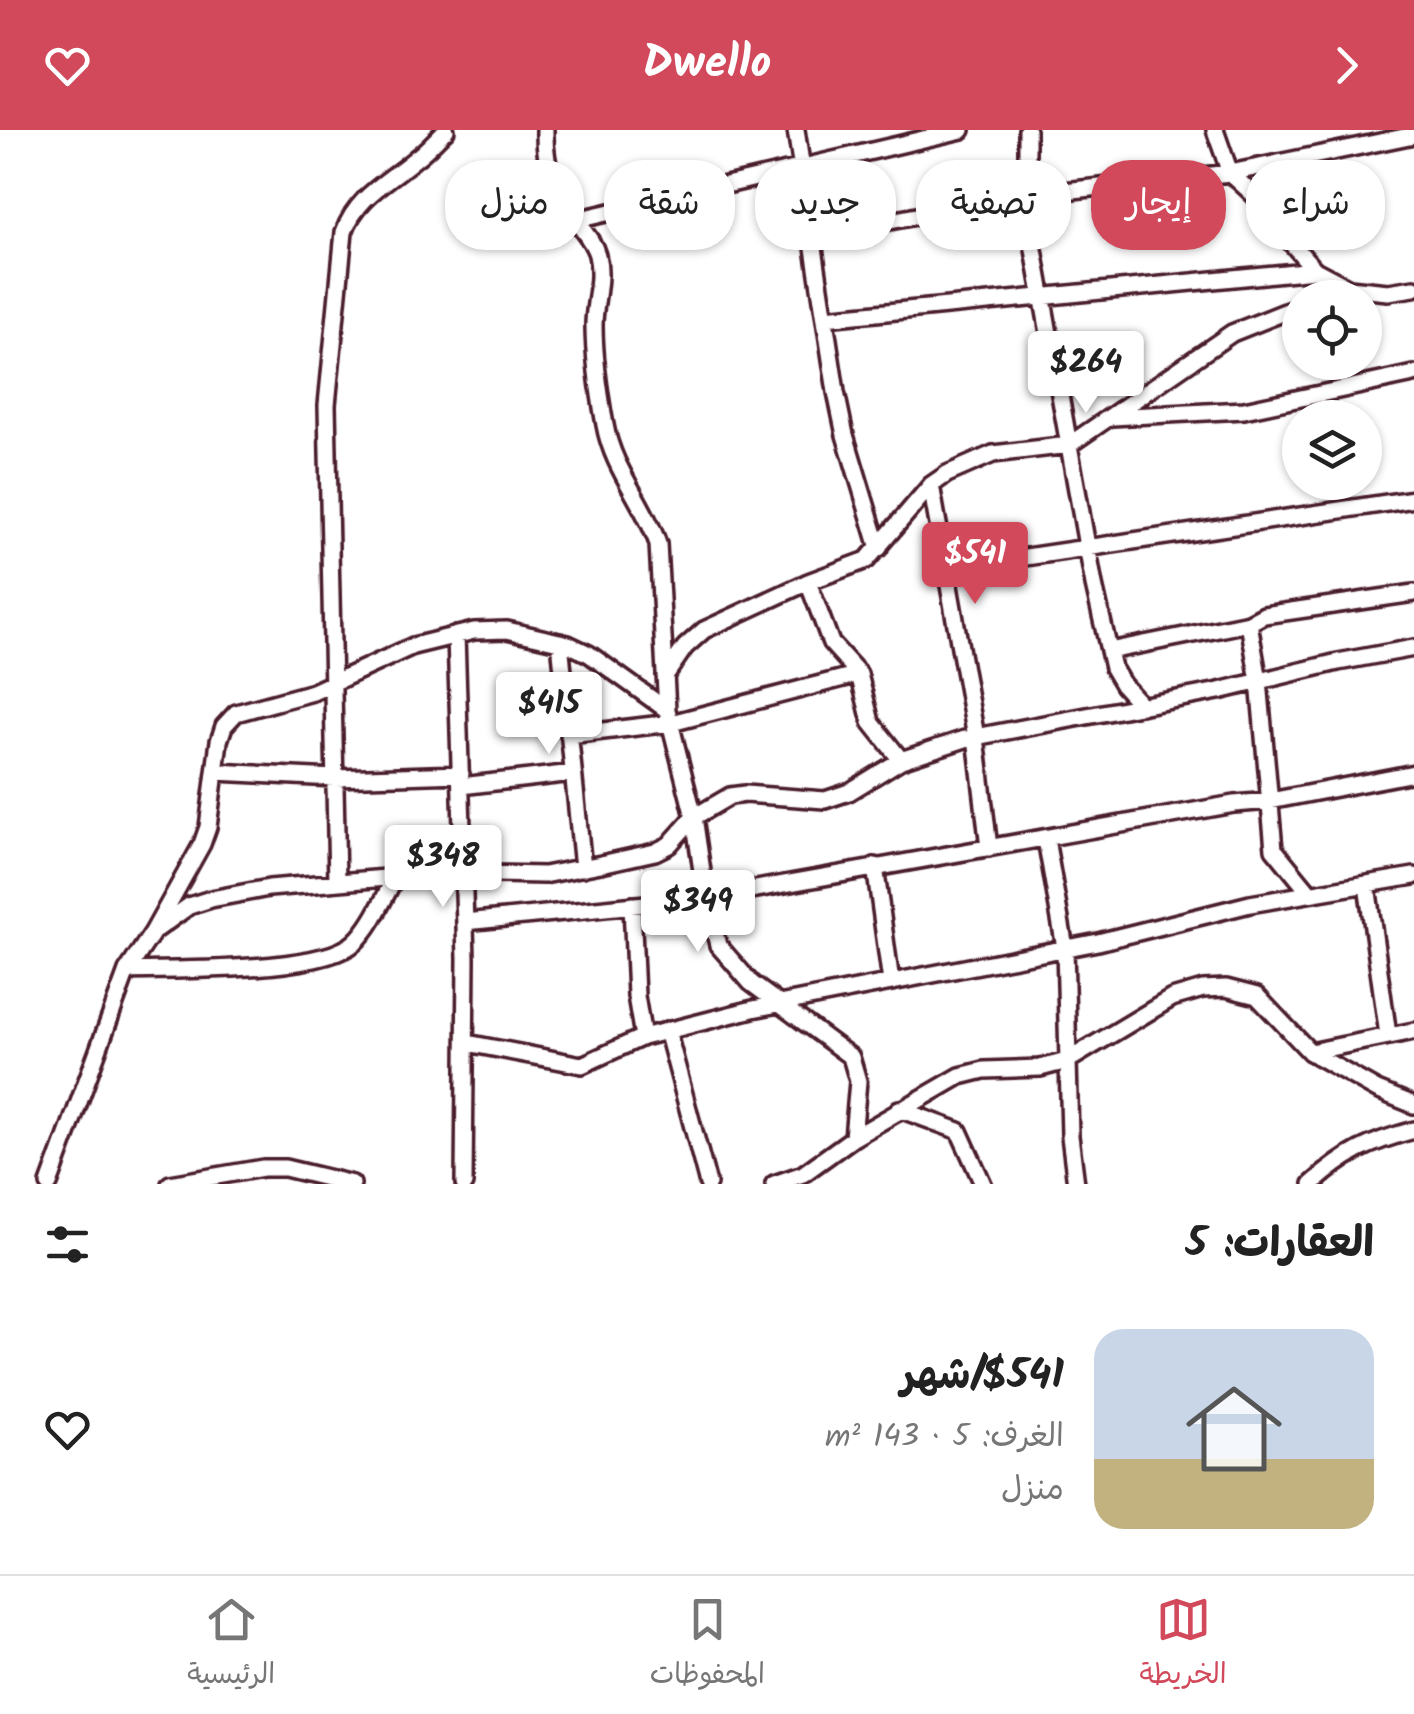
<!DOCTYPE html>
<html lang="ar">
<head>
<meta charset="utf-8">
<style>
  body { margin:0; font-family:Kalam,"Playpen Sans Arabic",sans-serif; background:#f2f2f2; color:#222; direction:rtl; height:100vh; display:flex; flex-direction:column; font-size:38px; white-space:nowrap }
  * { box-sizing:border-box; margin:0 }
  p { font-size:32px; color:#767676 }
  .icon { flex:none; width:55px; height:55px; fill:none; stroke:currentColor; stroke-width:2; stroke-linecap:round; stroke-linejoin:round }
  .map { position:relative; height:1054px; overflow:hidden; direction:ltr }
  .sheet { display:flex; flex-direction:column; background:#fff; flex:1 }
  .sheet>* { flex:none }
  .guide { position:absolute; left:30px; top:30px; width:1355px; height:90px; direction:rtl; display:flex; gap:20px }
  .fabs { position:absolute; left:1282px; top:150px; display:grid; gap:20px }
  .fabs a { display:grid; place-items:center; width:100px; height:100px; border-radius:50%; background:#fff; box-shadow:0 2px 8px #0004; font-size:50px }
  .price { position:absolute; translate:-50% -85px; padding:0 22px; border-radius:10px; background:#fff; color:#222; font-size:32px; line-height:65px; filter:drop-shadow(0 2px 5px #0008) }
  .price::after { content:''; position:absolute; left:50%; top:60px; width:30px; height:22px; margin-left:-15px; background:inherit; clip-path:polygon(0 0,100% 0,50% 100%) }
  .price.active { background:#d1495b; color:#fff }
  ul { padding:0; list-style:none }
  li { display:flex; align-items:center; gap:30px; height:250px; padding:0 40px }
  li span { display:grid; place-items:center; flex:none; width:280px; height:200px; border-radius:30px; color:#555 }
  li>.icon { margin-inline-start:auto }
  span .icon { width:120px; height:120px; fill:#fffc; stroke-width:1 }
  li b { font-size:42px }
  h2 { display:flex; justify-content:space-between; align-items:center; height:120px; padding:0 40px; font-size:42px }
  .tag { padding:0 35px; border-radius:40px; background:#fff; box-shadow:0 2px 8px #0004; font-size:35px; line-height:90px }
  .tag.active { background:#d1495b; color:#fff }
  header { display:flex; justify-content:space-between; align-items:center; height:130px; padding:0 40px; background:#d1495b; color:#fff; font-size:45px; font-weight:700 }
  .tab-bar { display:flex; justify-content:space-around; align-items:center; height:140px; border-top:2px solid #e0e0e0; background:#fff; font-size:28px; color:#767676 }
  .tab-bar a { display:grid; justify-items:center; gap:5px }
  .tab-bar .active { color:#d1495b }
  .map>svg:first-child { display:block }
  .lines { fill:none; stroke-linecap:round; stroke-linejoin:round }
  .minor-casing { stroke:#4a1f2b; stroke-width:22 }
  .minor { stroke:#fff; stroke-width:15 }
</style>
</head>
<body>
<header><svg class="icon" aria-label="forward" viewBox="0 0 24 24"><path d="M9 5l7 7-7 7"/></svg>Dwello<svg class="icon" aria-label="heart" viewBox="0 0 24 24"><path d="M12 20l-8-8c-3-5 5-10 8-4 3-6 11-1 8 4z"/></svg></header>
<div class="map">
<svg width="1414" height="1054" viewBox="0 0 1414 1054">
  <rect width="100%" height="100%" fill="#fff"/>
  <filter id="ink" filterUnits="userSpaceOnUse"><feTurbulence type="fractalNoise" baseFrequency=".01" numOctaves="2"/><feDisplacementMap in="SourceGraphic" scale="20" xChannelSelector="R" yChannelSelector="G"/><feConvolveMatrix kernelMatrix="1 2 1 2 8 2 1 2 1" color-interpolation-filters="sRGB"/></filter>
  <g filter="url(#ink)">
    <g class="lines">
      <defs>
        <path id="minor" d="M545 0C544 38 555 62 577 92 585 103 594 113 597 125 603 149 594 172 594 195 594 228 599 262 605 295 613 340 644 372 658 414L667 580 694 687 706 768 718 815 751 853 851 927 858 951 853 1008
          M796 0 836 262 845 305 879 418
          M1027 0V65L1033 114 1094 455 1113 538 1123 555 1142 576
          M1215 0 1230 43 1267 77 1293 115 1315 140 1349 158 1388 162 1414 158
          M576 90 962 0
          M811 106 1027 65 1230 43 1414 5
          M1322 168 1349 158
          M825 188 1315 140
          M1112 287 1244 280 1414 244
          M931 355 976 607 989 718
          M946 439 1414 369
          M808 452 831 513 859 544 871 592 901 630
          M1249 493 1259 551 1274 719 1310 763
          M456 505 466 828 464 1054
          M560 512 583 738
          M1109 521 1249 493 1264 485 1414 463
          M665 546 685 517 704 500 808 452 867 430 931 355 947 344 993 324 1069 315 1232 203 1300 176
          M569 605 671 593 859 544
          M215 642 335 648 461 644
          M461 656 573 643
          M1046 709 1065 818 1070 1006 1076 1054
          M875 736 891 852
          M337 752 327 275 344 102C357 66 388 52 416 28 427 20 436 9 446 0
          M1367 755 1388 905
          M632 775 636 866 643 907
          M465 792 706 768 1234 674 1270 671 1414 643
          M153 802 189 776 211 769 269 758 444 743 544 745 601 734 655 722 669 715 694 687 730 666 745 664 825 670 849 662 901 630 965 609 1219 561 1338 532 1414 518
          M127 841C175 839 323 843 355 812 373 795 384 767 396 746
          M667 900 708 1054
          M467 913 582 935 643 907 753 879 1098 812 1250 774 1414 746
          M1310 922 1414 901
          M899 979 959 1001 983 1054
          M49 1054 127 841 153 802 202 714 208 697 219 611 224 596 236 583 313 562 413 516 474 501 507 500 568 514 589 524 667 580
          M170 1054 263 1038H285L352 1054
          M774 1054 803 1044 853 1008 960 946 984 940 1040 938 1067 931 1172 868 1203 859 1226 858 1257 866 1310 922 1377 960 1414 975
          M1312 1054C1346 1023 1370 1012 1414 1000"/>
      </defs>
      <use href="#minor" class="minor-casing"/>
      <use href="#minor" class="minor"/>
    </g>
  </g>
</svg>
<div class="fabs">
<a><svg class="icon" aria-label="locate" viewBox="0 0 24 24"><circle cx="12" cy="12" r="6"/><path d="M12 2v4M12 18v4M2 12h4M18 12h4"/></svg></a>
<a><svg class="icon" aria-label="layers" viewBox="0 0 24 24"><path d="M12 4l9 5-9 5-9-5zM3 14l9 5 9-5"/></svg></a>
</div>
<b class="price" style="left:1086px;top:286px">$264</b>
<b class="price active" style="left:975px;top:477px">$541</b>
<b class="price" style="left:549px;top:627px">$415</b>
<b class="price" style="left:443px;top:780px">$348</b>
<b class="price" style="left:698px;top:825px">$349</b>
<div class="guide">
<a class="tag">شراء</a>
<a class="tag active">إيجار</a>
<a class="tag">تصفية</a>
<a class="tag">جديد</a>
<a class="tag">شقة</a>
<a class="tag">منزل</a>
</div>
</div>
<section class="sheet">
<h2>العقارات: 5<svg class="icon" aria-label="filters" viewBox="0 0 24 24"><path d="M4 7h16M4 17h16"/><circle cx="9" cy="7" r="2"/><circle cx="15" cy="17" r="2"/></svg></h2>
<ul>
<li><span style="background:linear-gradient(#c9d6e8 65%,#c2b280 0)"><svg class="icon" aria-label="home" viewBox="0 0 24 24"><path d="M3 11l9-7 9 7M6 9v11h12V9"/></svg></span><div><b>$541/شهر</b><p>الغرف: 5 · 143 m²</p><p>منزل</p></div><svg class="icon" aria-label="heart" viewBox="0 0 24 24"><path d="M12 20l-8-8c-3-5 5-10 8-4 3-6 11-1 8 4z"/></svg></li>
</ul>
</section>
<nav class="tab-bar">
<a class="active"><svg class="icon" aria-label="map" viewBox="0 0 24 24"><path d="M3 6l6-2 6 2 6-2v14l-6 2-6-2-6 2zM9 4v14M15 6v14"/></svg>الخريطة</a>
<a><svg class="icon" aria-label="saved" viewBox="0 0 24 24"><path d="M7 4h10v16l-5-4-5 4z"/></svg>المحفوظات</a>
<a><svg class="icon" aria-label="home" viewBox="0 0 24 24"><path d="M3 11l9-7 9 7M6 9v11h12V9"/></svg>الرئيسية</a>
</nav>
</body>
</html>
